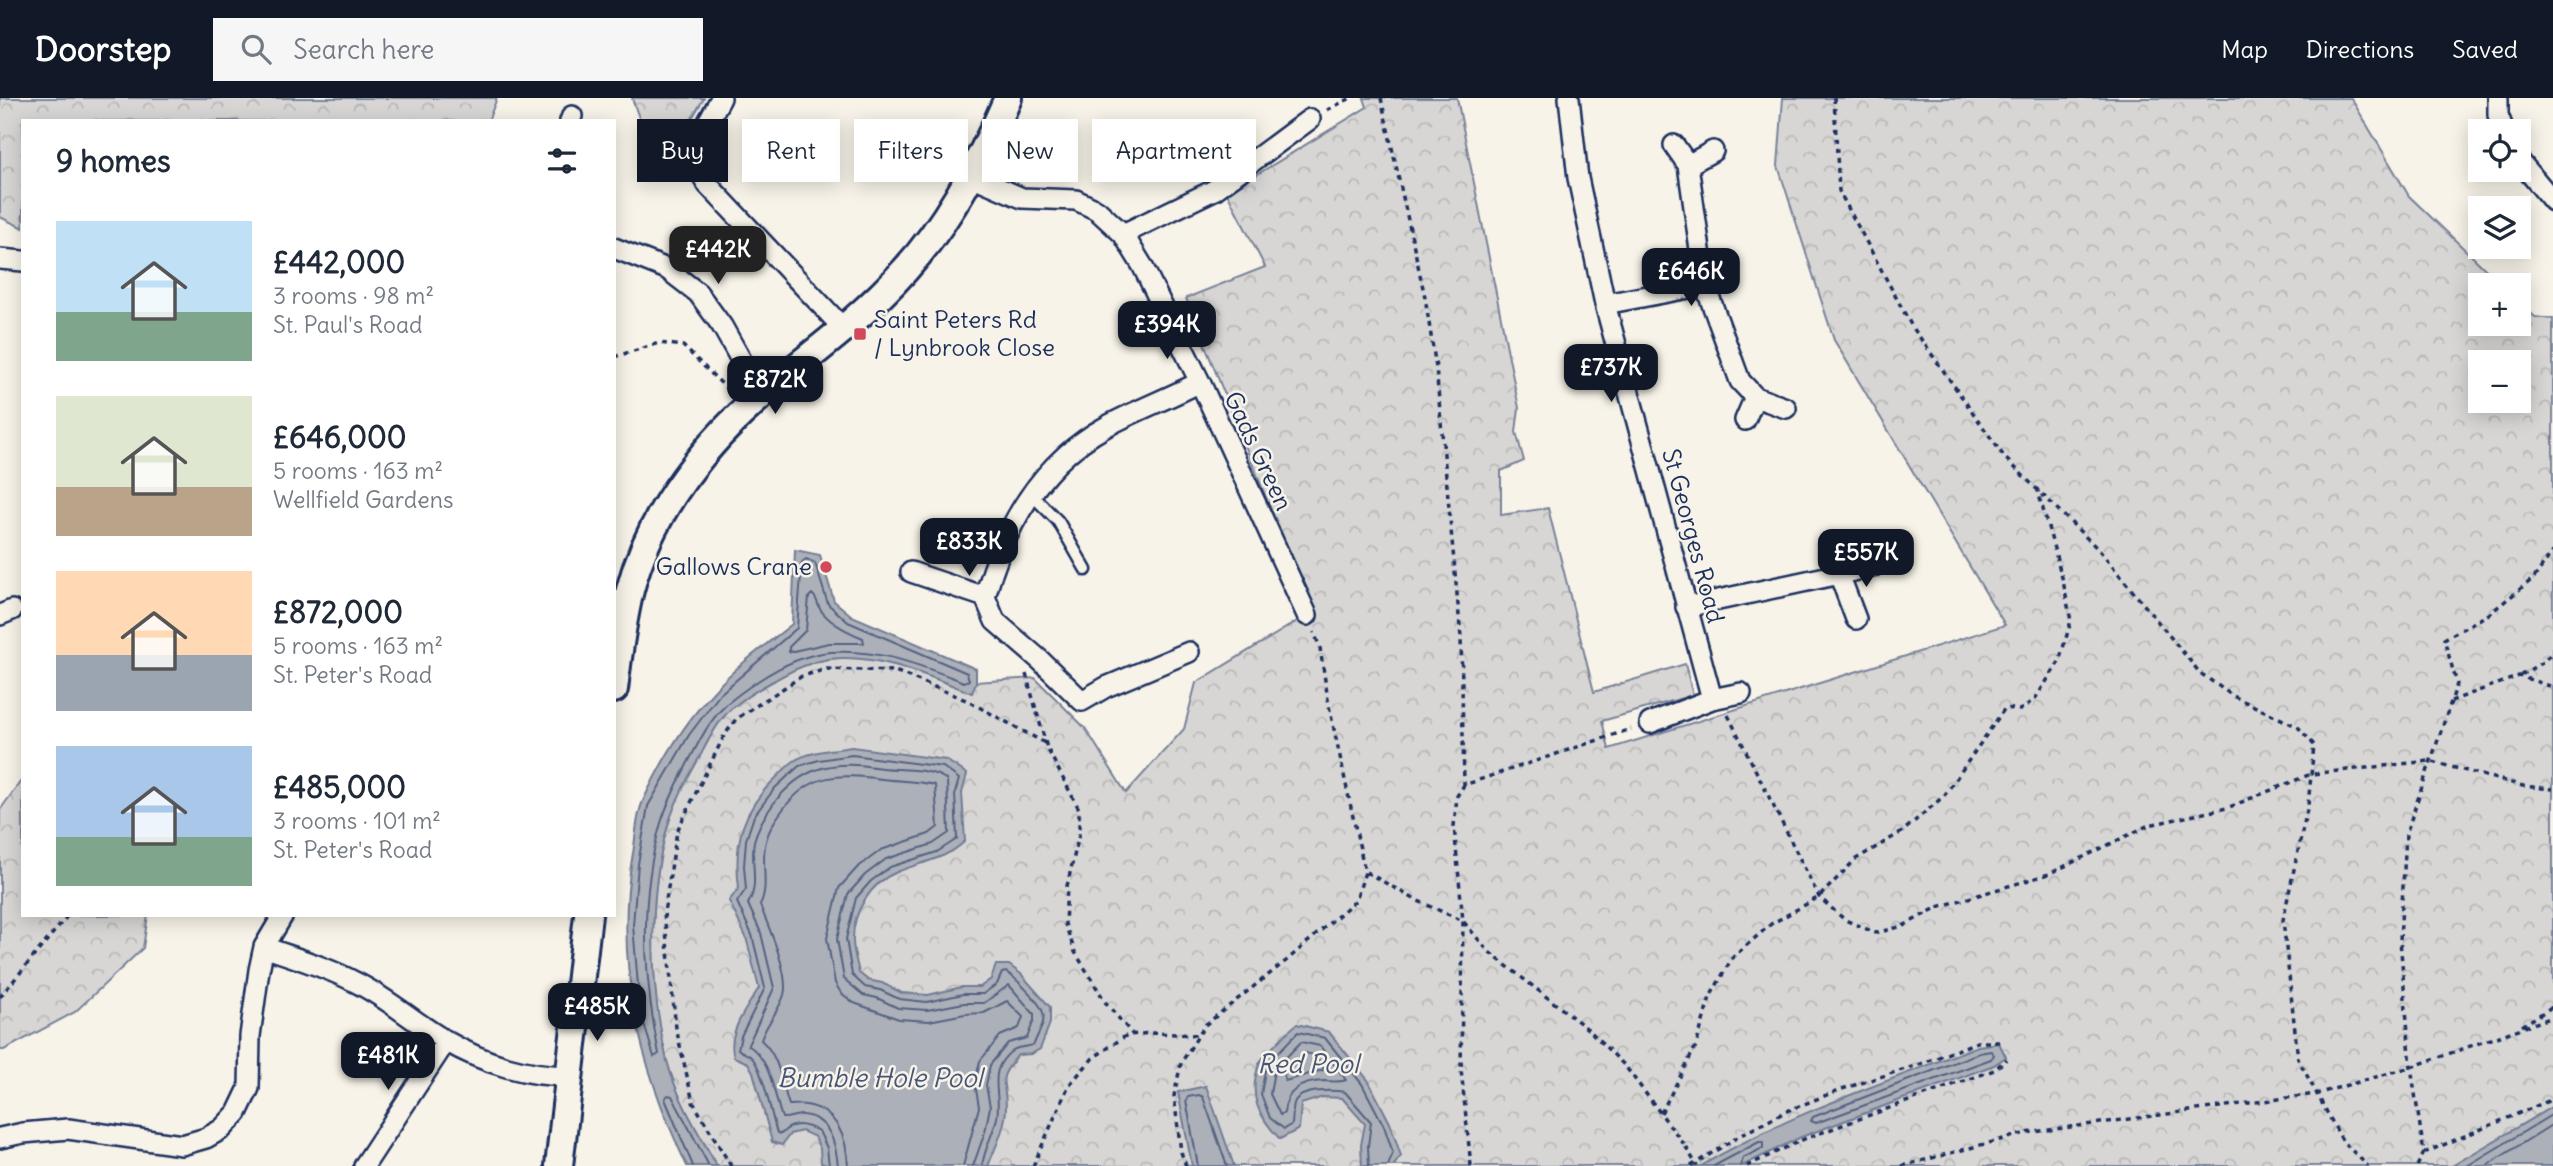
<!DOCTYPE html>
<html lang="en">
<head>
<meta charset="utf-8">
<style>
  body { margin:0; font-family:Delius,sans-serif; background:#f6f6f7; color:#1f2937; height:100vh; display:flex; flex-direction:column; font-size:26px; white-space:nowrap }
  * { box-sizing:border-box; margin:0 }
  p { font-size:23px; color:#747a83 }
  .icon { flex:none; width:38px; height:38px; fill:none; stroke:currentColor; stroke-width:2; stroke-linecap:round; stroke-linejoin:round }
  .map { position:relative; flex:1; overflow:hidden }
  .panel { position:absolute; left:21px; top:21px; width:595px; height:798px; display:flex; flex-direction:column; background:#fff; border-radius:0px; box-shadow:0 4px 18px #0003 }
  .panel>* { flex:none }
  .hud { position:absolute; left:637px; top:21px; width:665px; height:63px; display:flex; gap:14px }
  .controls { position:absolute; left:2468px; top:21px; display:grid; gap:14px }
  .controls a { display:grid; place-items:center; width:63px; height:63px; border-radius:0px; background:#fff; box-shadow:0 4px 18px #0003; font-size:35px }
  .price { position:absolute; translate:-50% -60px; padding:0 16px; border-radius:14px; background:#111827; color:#fff; font-size:23px; line-height:46px; filter:drop-shadow(0 2px 4px #0008) }
  .price::after { content:''; position:absolute; left:50%; top:42px; width:21px; height:16px; margin-left:-10px; background:inherit; clip-path:polygon(0 0,100% 0,50% 100%) }
  .price.on { background:#222; color:#fff }
  ul { padding:0; list-style:none }
  li { display:flex; align-items:center; gap:21px; height:175px; padding:0 35px }
  li span { display:grid; place-items:center; flex:none; width:196px; height:140px; border-radius:0px; color:#555 }
  li>.icon { margin-inline-start:auto }
  span .icon { width:84px; height:84px; fill:#fffc; stroke-width:1 }
  li b { font-size:30px }
  h2 { display:flex; justify-content:space-between; align-items:center; height:84px; padding:0 35px; font-size:30px }
  .pill { padding:0 24px; border-radius:0px; background:#fff; box-shadow:0 4px 18px #0003; font-size:24px; line-height:63px }
  .pill.on { background:#111827; color:#fff }
  header { display:flex; align-items:center; gap:42px; box-sizing:border-box; height:98px; padding:0 35px; background:#111827; color:#fff }
  header strong { font-size:33px }
  nav { display:flex; gap:38px; margin-inline-start:auto; font-size:24px }
  .search { width:490px; height:63px; background:#f6f6f7; display:flex; align-items:center; gap:18px; box-sizing:border-box; padding:0 24px; border-radius:0px; color:#747a83; font-size:26px }
  .map>svg:first-child { display:block }
  .forest { fill:url(#forest-crowns); stroke:#798299; stroke-width:2; fill-rule:evenodd }
  .water { fill:#acb0b9; stroke:#727c95; stroke-width:2 }
  .lines { fill:none; stroke-linecap:round; stroke-linejoin:round }
  .shore { stroke:#556382; stroke-width:2 }
  .lane-casing { stroke:#1b2f5e; stroke-width:15 }
  .street-casing { stroke:#1b2f5e; stroke-width:24 }
  .secondary-casing { stroke:#1b2f5e; stroke-width:32 }
  .path { stroke:#1b2f5e; stroke-width:3.5; stroke-dasharray:5 5; stroke-linecap:butt }
  .lane { stroke:#f7f3e8; stroke-width:10 }
  .street { stroke:#f7f3e8; stroke-width:19 }
  .secondary { stroke:#f7f3e8; stroke-width:26 }
  .path-bridge { stroke:#1b2f5e; stroke-width:3.5; stroke-dasharray:5 5; stroke-linecap:butt }
  .poi-dot { fill:#d1495b; stroke:#f7f3e8; stroke-width:2.5 }
  .labels { text-anchor:middle; stroke-width:5; stroke-linejoin:round; paint-order:stroke }
  .poi-label { font-size:24px; fill:#1b2f5e; stroke:#f7f3e8; text-anchor:start }
  .street-label { font-size:24px; fill:#1b2f5e; stroke:#f7f3e8 }
  .water-label { font-size:26px; font-style:italic; fill:#465679; stroke:#f7f3e8 }
</style>
</head>
<body>
<header>
<strong>Doorstep</strong>
<div class="search"><svg class="icon" aria-label="search" viewBox="0 0 24 24"><circle cx="10" cy="10" r="6"/><path d="M15 15l6 6"/></svg>Search here</div>
<nav><a>Map</a><a>Directions</a><a>Saved</a></nav>
</header>
<div class="map">
<svg width="2553" height="1068" viewBox="0 0 2553 1068">
  <defs>
    <pattern id="forest-crowns" width="20" height="18" patternUnits="userSpaceOnUse" patternTransform="scale(1.75)"><rect width="20" height="18" fill="#d7d6d4"/><path d="M2 6a3 3 0 1 1 6 0M12 15a3 3 0 1 1 6 0" fill="none" stroke="#b8b8b8"/></pattern>
  </defs>
  <rect width="100%" height="100%" fill="#f7f3e8"/>
  <filter id="ink" filterUnits="userSpaceOnUse"><feTurbulence type="fractalNoise" baseFrequency=".0143" numOctaves="2"/><feDisplacementMap in="SourceGraphic" scale="14" xChannelSelector="R" yChannelSelector="G"/><feConvolveMatrix kernelMatrix="1 2 1 2 8 2 1 2 1" color-interpolation-filters="sRGB"/></filter>
  <g filter="url(#ink)">
    <path class="forest" d="M0 0H497L488 23H23V130L0 119Z
      M632 0H704L691 22 682 60H653Z
      M1364 0H1457L1519 310 1516 334 1524 363 1501 373V417L1548 410 1594 594 1685 566 1693 597 1602 623 1609 651 2005 527 1834 242 1778 68 1783 0H2351L2409 98 2502 187H2480V226H2518V203L2535 219 2553 221V1068H717C698 1034 677 1001 667 963 649 892 647 797 668 727 674 704 687 681 699 660 708 643 716 624 731 611 743 600 760 590 775 582 792 572 809 564 829 561 877 554 928 578 972 595L976 584 1035 580 1085 630 1126 695 1184 631 1196 585 1307 517 1310 509 1186 200 1265 169 1227 95 1367 9ZM2480 264H2518V303H2480Z
      M23 680V817H148L143 850 75 914 4 952H0V712Z"/>
    <path class="water" d="M795 452 820 457 834 503 852 518 976 571V584L972 595C928 578 878 555 829 561 809 564 792 572 775 582 760 590 744 600 731 611 717 624 708 643 699 660 687 681 675 704 668 727 647 797 650 892 667 963 677 1001 698 1034 717 1068H687C640 969 613 865 633 755 636 738 636 718 643 703 661 664 686 623 715 592 737 567 766 547 792 526Z
      M852 649 946 662 967 676 962 695 965 743C946 762 920 764 897 774 870 785 852 815 853 843 853 853 857 865 859 875L868 882 882 885 902 895 928 897 962 889H980L991 881 996 867H1009L1021 876 1050 909V925L1040 951 1031 956 1018 957C995 985 1006 979 1006 1009 1006 1029 995 1050 988 1068H829L821 1065 820 1051 815 1039 802 1033 790 1036 782 1047 772 1044 753 974 748 965 734 959C726 936 747 909 759 890L746 839 729 803 739 790C733 743 743 710 778 678 783 673 788 667 794 663 809 653 834 652 852 649Z
      M1297 926 1329 934 1368 982 1390 1025 1401 1058 1393 1068H1362L1361 1047 1365 1026 1342 1000 1323 999 1301 1006 1299 1031 1280 1041C1258 1018 1248 998 1259 966 1261 960 1290 931 1297 926Z
      M1999 945 2006 959 1994 967 1801 1039 1742 1068H1701C1788 1016 1884 985 1978 948Z
      M1206 988 1234 1068H1192L1178 994Z
      M2553 1008V1068H2452Z"/>
    <g class="lines">
      <path class="shore" d="M806 461 815 465 828 506 848 524 967 575 969 582 964 584C919 567 881 551 831 554 805 556 779 569 758 583 746 591 734 599 724 609 710 622 701 640 692 657 681 678 668 702 661 725 639 798 644 882 659 956L654 959 640 912 633 827 638 766 648 708 689 637 720 596 797 530 802 464Z
        M812 496C817 500 817 505 820 511 829 525 848 534 863 540L864 545H829L789 554V549L806 532 809 499Z
        M1301 944 1320 948 1346 982C1339 985 1332 983 1324 983 1301 984 1286 992 1284 1015L1280 1017 1270 996 1274 972Z
        M1991 953 1994 957 1991 961 1816 1025 1811 1023 1813 1019 1979 955Z
        M1305 955 1314 957 1323 968V972L1285 983 1284 976Z
        M693 1068 665 1001 668 997 672 998 709 1068
        M829 1068 827 1050 819 1033C804 1026 793 1023 781 1036L777 1035C772 1020 762 968 752 960 748 955 743 956 738 951L741 938 765 890 752 837 737 804 746 791 744 768 746 742 754 718 775 690 799 668 819 662 852 657 943 669 959 681 955 695 957 741 937 754 890 769 871 783 856 800 846 841 852 877 865 889 880 892 899 901 927 904 963 896H983L997 886 1002 875 1006 874C1015 879 1041 905 1043 915 1046 925 1037 937 1034 946 1027 950 1019 948 1013 952 985 973 1002 994 997 1020 993 1036 984 1052 982 1068
        M838 1068C836 1046 830 1020 803 1017 796 1016 789 1021 782 1020 773 994 772 963 748 947L774 890 761 835 748 806C760 786 750 766 754 743 758 728 765 717 774 705 801 670 831 662 874 669 896 673 928 668 947 682L949 735 933 746 886 761 865 777 848 796 837 841 844 881 863 897 877 900 898 910 927 912 964 905H984L1009 887 1034 916V922L1027 940 1008 945 990 967 986 987 990 1009 985 1034 973 1068
        M848 1068C847 1040 837 1012 806 1007 800 1006 794 1007 789 1007 781 984 780 959 761 942 766 926 779 913 784 897 790 876 768 828 760 807 770 787 760 765 766 743 769 730 776 721 784 710 812 674 839 676 881 681 899 683 917 683 935 687L938 729 929 736 881 752 857 770 839 790 827 840 835 885 841 895 854 905 899 921 929 923 965 916 984 915 1007 903 1023 919 1019 930 1000 938 980 963 975 985 979 1009 963 1068
        M1198 1068 1186 1002 1188 999 1199 997 1203 999 1227 1068
        M1369 1068 1368 1048 1371 1024 1345 994C1334 992 1302 991 1295 1003 1292 1008 1293 1020 1292 1026L1284 1031 1270 1020 1261 996 1266 967 1298 934 1325 940 1362 986 1384 1028 1393 1055 1388 1068
        M1714 1068 1759 1044H1763V1050L1743 1060 1741 1068
        M2467 1068 2553 1016
        M2486 1068 2553 1026"/>
      <defs>
        <path id="lane" d="M1032 397 1058 423 1086 472"/>
        <path id="street" d="M721 0 698 42 695 56V66L708 87 843 230
          M1569 0 1578 80 1605 206 1712 601
          M2498 0V17L2504 33
          M570 23 572 18
          M1674 47 1688 67 1705 187 1740 283 1755 299 1786 310
          M2518 61 2553 103
          M1688 67 1713 53
          M969 77 1022 100 1076 102 1097 112 1123 136 1142 167 1200 284 1307 517
          M1123 136 1214 92 1310 21
          M614 150 667 171 698 195 722 228 745 269 768 292
          M0 161 23 163
          M1605 206 1705 187
          M1745 322 1755 299
          M911 474 985 499
          M1839 476 1856 521
          M1686 509 1872 469
          M0 517 12 512
          M1189 554 1106 589 1082 603 1040 562 995 523 985 499C1004 429 1041 364 1107 328 1137 312 1169 300 1200 284
          M1650 625 1712 601 1741 595
          M264 849C295 860 327 869 355 884 388 900 415 925 446 943 483 965 527 978 570 978
          M0 1040 23 1035 68 1031 182 1047 206 1040 222 1031 237 1015 249 990 250 938 259 872 264 849 283 817
          M364 1068 446 943"/>
        <path id="secondary" d="M614 591C618 558 622 524 630 492 650 413 708 341 770 290 816 253 865 217 905 172 948 125 983 58 1008 0
          M559 1068 588 817"/>
      </defs>
      <use href="#lane" class="lane-casing"/>
      <use href="#street" class="street-casing"/>
      <use href="#secondary" class="secondary-casing"/>
      <path class="path" d="M1381 0 1425 199 1436 270 1461 539 1464 687
        M1834 0 1839 93 1911 227 2005 360 2099 452 2200 575 2233 598 2298 629 2314 647 2308 707 2283 822 2298 961 2343 1044 2368 1068
        M1327 12 1351 0
        M614 259 659 245 683 248 731 295
        M1026 576 1047 650 1079 711V737L1067 788 1065 826 1075 854 1106 905 1133 937
        M2521 577 2543 564 2553 554
        M2451 603 2519 578 2553 589
        M1728 617 1819 799 1845 822 1876 835 1903 828 1938 809 2049 776 2149 727 2227 710 2311 676 2429 663 2523 688 2553 691
        M1366 774 1416 802 1463 823 1489 854 1589 932 1625 968 1686 1049
        M0 899 68 817
        M2522 928 2553 908
        M1661 1015 1696 948 1710 899 1732 860 1771 826 1819 799 1856 761 1902 734 1944 698 2005 610 2020 612 2035 601 2059 564 2071 523 2063 483 2038 393
        M2424 1055 2553 1001
        M731 1068 693 1004 676 930 664 815 677 733 724 638 736 621 802 578 827 571 895 573 966 602 1045 645
        M1033 1068 1069 987 1093 960 1127 937 1153 935 1199 937
        M1186 1068 1181 1054 1174 998 1181 965 1205 927 1286 863 1356 802 1365 774 1329 608 1320 550 1314 534
        M1471 1068 1461 971 1463 823 1454 728 1457 698 1464 687 1631 631
        M1691 1068 1741 1037 1787 1013 1839 992 1921 966 1977 944H2000
        M1747 1068 1804 1041 1994 972 2007 961
        M1902 1068 2026 1035 2316 996 2411 969 2553 919
        M2417 1068 2424 1055 2411 969 2400 842 2406 736 2457 586 2444 541 2489 516 2534 480 2553 453"/>
      <use href="#lane" class="lane"/>
      <use href="#street" class="street"/>
      <use href="#secondary" class="secondary"/>
      <path class="path-bridge" d="M1686 1049 1697 1068"/>
    </g>
  </g>
  <g class="poi-dot">
    <rect x="853" y="229" width="14" height="14" rx="3.5"/>
    <circle cx="826" cy="469" r="7"/>
  </g>
  <g class="labels">
    <g class="poi-label">
      <text x="874" y="230">Saint Peters Rd<tspan x="874" dy="28">/ Lynbrook Close</tspan></text>
      <text x="812" y="477" text-anchor="end">Gallows Crane</text>
    </g>
    <g class="street-label">
      <text transform="translate(1258 353) rotate(65)" y="8">Gads Green</text>
      <text transform="translate(1693 438) rotate(75)" y="8">St Georges Road</text>
    </g>
    <g class="water-label">
      <text x="1308" y="975">Red Pool</text>
      <text x="880" y="989">Bumble Hole Pool</text>
    </g>
  </g>
</svg>
<div class="controls">
<a><svg class="icon" aria-label="locate" viewBox="0 0 24 24"><circle cx="12" cy="12" r="6"/><path d="M12 2v4M12 18v4M2 12h4M18 12h4"/></svg></a>
<a><svg class="icon" aria-label="layers" viewBox="0 0 24 24"><path d="M12 4l9 5-9 5-9-5zM3 14l9 5 9-5"/></svg></a>
<a>+</a>
<a>−</a>
</div>
<b class="price on" style="left:718px;top:188px">£442K</b>
<b class="price" style="left:1691px;top:210px">£646K</b>
<b class="price" style="left:1167px;top:263px">£394K</b>
<b class="price" style="left:1611px;top:306px">£737K</b>
<b class="price" style="left:775px;top:318px">£872K</b>
<b class="price" style="left:969px;top:480px">£833K</b>
<b class="price" style="left:1866px;top:491px">£557K</b>
<b class="price" style="left:597px;top:945px">£485K</b>
<b class="price" style="left:388px;top:994px">£481K</b>
<div class="hud">
<a class="pill on">Buy</a>
<a class="pill">Rent</a>
<a class="pill">Filters</a>
<a class="pill">New</a>
<a class="pill">Apartment</a>
</div>
<section class="panel">
<h2>9 homes<svg class="icon" aria-label="filters" viewBox="0 0 24 24"><path d="M4 7h16M4 17h16"/><circle cx="9" cy="7" r="2"/><circle cx="15" cy="17" r="2"/></svg></h2>
<ul>
<li><span style="background:linear-gradient(#bfe0f5 65%,#7fa58c 0)"><svg class="icon" aria-label="home" viewBox="0 0 24 24"><path d="M3 11l9-7 9 7M6 9v11h12V9"/></svg></span><div><b>£442,000</b><p>3 rooms · 98 m²</p><p>St. Paul's Road</p></div></li>
<li><span style="background:linear-gradient(#dfe7d0 65%,#b9a48a 0)"><svg class="icon" aria-label="home" viewBox="0 0 24 24"><path d="M3 11l9-7 9 7M6 9v11h12V9"/></svg></span><div><b>£646,000</b><p>5 rooms · 163 m²</p><p>Wellfield Gardens</p></div></li>
<li><span style="background:linear-gradient(#ffd9b3 60%,#9aa5b1 0)"><svg class="icon" aria-label="home" viewBox="0 0 24 24"><path d="M3 11l9-7 9 7M6 9v11h12V9"/></svg></span><div><b>£872,000</b><p>5 rooms · 163 m²</p><p>St. Peter's Road</p></div></li>
<li><span style="background:linear-gradient(#a9c7e8 65%,#7fa58c 0)"><svg class="icon" aria-label="home" viewBox="0 0 24 24"><path d="M3 11l9-7 9 7M6 9v11h12V9"/></svg></span><div><b>£485,000</b><p>3 rooms · 101 m²</p><p>St. Peter's Road</p></div></li>
</ul>
</section>
</div>
</body>
</html>
